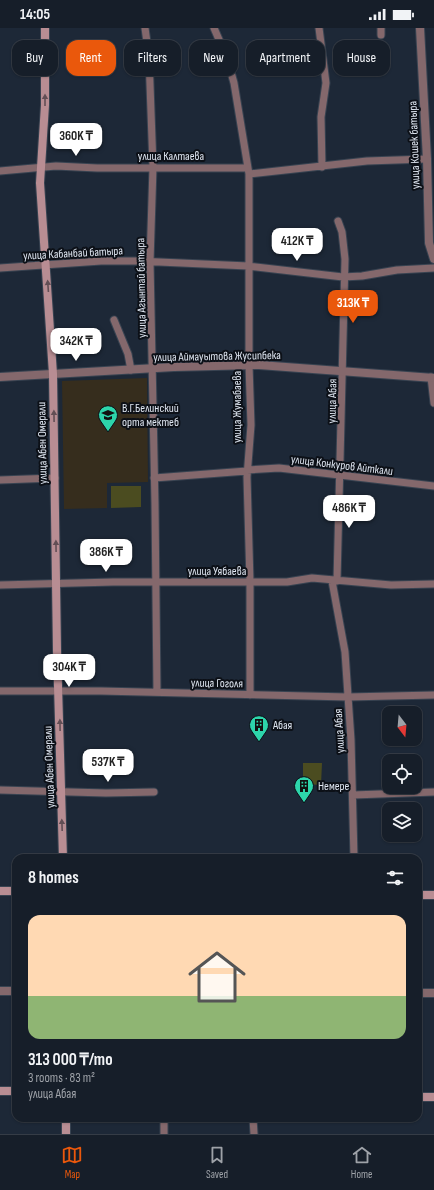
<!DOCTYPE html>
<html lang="en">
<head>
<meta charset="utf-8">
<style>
  body { margin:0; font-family:"Sofia Sans Condensed",sans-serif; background:#1f2731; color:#f1f3f6; height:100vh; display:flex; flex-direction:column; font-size:15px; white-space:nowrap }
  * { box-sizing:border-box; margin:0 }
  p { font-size:13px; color:#9ea2a8 }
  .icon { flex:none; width:22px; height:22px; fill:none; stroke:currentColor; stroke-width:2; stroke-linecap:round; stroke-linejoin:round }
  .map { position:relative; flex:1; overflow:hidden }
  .side { position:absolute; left:12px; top:826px; width:410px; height:268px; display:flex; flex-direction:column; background:#161e29; border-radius:12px; box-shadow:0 1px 3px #0004,0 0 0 1px #353c46 }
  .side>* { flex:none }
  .banner { position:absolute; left:12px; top:12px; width:410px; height:36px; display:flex; gap:8px }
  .needle { width:26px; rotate:164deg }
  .controls { position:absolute; left:382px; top:678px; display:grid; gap:8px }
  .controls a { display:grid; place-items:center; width:40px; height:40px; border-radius:8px; background:#161e29; box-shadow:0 1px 3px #0004,0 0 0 1px #353c46; font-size:20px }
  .price { position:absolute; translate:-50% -34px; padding:0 9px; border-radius:8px; background:#fff; color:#222; font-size:13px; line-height:26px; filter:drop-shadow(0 1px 2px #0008) }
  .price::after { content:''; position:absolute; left:50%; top:24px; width:12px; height:9px; margin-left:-6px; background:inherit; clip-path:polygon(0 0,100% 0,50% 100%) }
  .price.on { background:#ea580c; color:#fff }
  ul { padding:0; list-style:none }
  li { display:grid; align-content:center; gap:8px; height:212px; padding:0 16px }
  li+li { border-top:1px solid #353c46 }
  li span { display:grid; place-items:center; height:124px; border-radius:12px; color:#555 }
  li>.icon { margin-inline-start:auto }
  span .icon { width:72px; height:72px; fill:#fffc; stroke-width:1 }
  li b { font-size:17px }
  h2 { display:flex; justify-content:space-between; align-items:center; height:48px; padding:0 16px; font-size:17px }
  .tag { padding:0 14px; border-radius:12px; background:#161e29; box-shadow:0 1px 3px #0004,0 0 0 1px #353c46; font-size:14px; line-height:36px }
  .tag.on { background:#ea580c; color:#fff }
  .status { display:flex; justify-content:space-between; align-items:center; height:28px; padding:0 20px; background:#161e29; direction:ltr }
  .status svg { height:11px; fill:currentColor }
  .dock { display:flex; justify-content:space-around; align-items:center; height:56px; border-top:1px solid #353c46; background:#161e29; font-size:11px; color:#9ea2a8 }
  .dock a { display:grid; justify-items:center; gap:2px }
  .dock .on { color:#ea580c }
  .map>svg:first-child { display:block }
  .education { fill:#362d1d }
  .green { fill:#4b4c20 }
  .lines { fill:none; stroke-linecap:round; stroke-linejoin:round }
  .minor-casing { stroke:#384351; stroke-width:9 }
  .tertiary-casing { stroke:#384351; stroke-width:10 }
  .secondary-casing { stroke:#384351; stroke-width:10 }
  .minor { stroke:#84686c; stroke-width:7 }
  .tertiary { stroke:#84686c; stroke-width:8 }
  .secondary { stroke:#b88d93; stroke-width:8 }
  .oneway { fill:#624e55 }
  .labels { text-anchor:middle; stroke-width:4; stroke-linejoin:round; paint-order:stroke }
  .street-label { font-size:12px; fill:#dfe6f1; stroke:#0c1017 }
  .poi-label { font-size:12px; fill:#dfe6f1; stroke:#0c1017; text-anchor:start }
</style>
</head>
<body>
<div class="status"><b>14:05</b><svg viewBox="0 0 49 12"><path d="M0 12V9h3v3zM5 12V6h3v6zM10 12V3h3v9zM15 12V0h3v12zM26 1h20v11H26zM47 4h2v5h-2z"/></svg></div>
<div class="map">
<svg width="434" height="1106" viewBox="0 0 434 1106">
  <rect width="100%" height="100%" fill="#1d2837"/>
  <path class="education" d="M147 350 148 454 107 455V480L64 481 62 353Z"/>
  <path class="green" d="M111 458H141V479L111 480Z
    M303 735H322L321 757 303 756Z"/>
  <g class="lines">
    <defs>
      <path id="minor" d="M145 0 149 29 153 139 150 234 155 476 157 664
        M214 0 227 30 234 55 249 146V337L251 397 247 449 250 554V667
        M319 0 326 55 321 89 322 139
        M381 0V7
        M0 143 56 138 97 140H247
        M249 146 367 133 427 131
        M0 240 101 233H137L248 238 343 249 362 248 397 242 434 240
        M114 292 128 326 131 342
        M431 349 434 375
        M247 442 279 440 434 458
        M154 450 247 443
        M0 452 55 450
        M332 553 345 624 351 712 354 830
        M337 553 345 231 342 204 338 193
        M0 557 113 554H287L312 550 391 557 434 556
        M0 663H101L348 669 434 667
        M0 762 106 765 154 764
        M353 767 434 764
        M253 1090 254 1106
        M164 1106V1090"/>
      <path id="tertiary" d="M420 0 427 131 429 215 434 231
        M0 349 174 339 259 337 434 350
        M0 963H16
        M418 965H434"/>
      <path id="secondary" d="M45 0V77L40 155 53 346 57 623 63 830
        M0 863H16
        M418 867H434
        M0 1063H16
        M418 1069H434
        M66 1090V1106"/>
    </defs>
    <use href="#minor" class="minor-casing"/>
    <use href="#tertiary" class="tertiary-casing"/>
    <use href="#secondary" class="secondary-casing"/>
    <use href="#minor" class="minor"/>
    <use href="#tertiary" class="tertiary"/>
    <use href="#secondary" class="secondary"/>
  </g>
  <defs><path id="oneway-solid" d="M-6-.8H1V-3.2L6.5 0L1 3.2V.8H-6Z"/></defs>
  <g class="oneway">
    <use href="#oneway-solid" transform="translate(45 72) rotate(-90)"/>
    <use href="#oneway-solid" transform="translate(48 258) rotate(-94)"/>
    <use href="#oneway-solid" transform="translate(54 388) rotate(-91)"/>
    <use href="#oneway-solid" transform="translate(56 518) rotate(-91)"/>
    <use href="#oneway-solid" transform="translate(60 697) rotate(-91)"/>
    <use href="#oneway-solid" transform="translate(62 797) rotate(-92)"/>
  </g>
  <defs>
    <symbol id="school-pin" viewBox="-11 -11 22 30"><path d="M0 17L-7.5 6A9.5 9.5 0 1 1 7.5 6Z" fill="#2dd5ab" stroke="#0c1017"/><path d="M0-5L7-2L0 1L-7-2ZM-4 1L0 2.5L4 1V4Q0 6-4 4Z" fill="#111"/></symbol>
    <symbol id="building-pin" viewBox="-11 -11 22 30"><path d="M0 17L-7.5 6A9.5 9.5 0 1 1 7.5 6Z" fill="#2dd5ab" stroke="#0c1017"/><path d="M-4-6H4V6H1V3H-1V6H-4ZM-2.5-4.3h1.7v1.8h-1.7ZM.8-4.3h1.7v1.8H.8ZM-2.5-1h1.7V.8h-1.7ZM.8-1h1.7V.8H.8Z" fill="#111"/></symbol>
  </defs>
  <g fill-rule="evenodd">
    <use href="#school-pin" x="97" y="376" width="22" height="30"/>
    <use href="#building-pin" x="248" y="686" width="22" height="30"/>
    <use href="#building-pin" x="293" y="747" width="22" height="30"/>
  </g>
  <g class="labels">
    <g class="street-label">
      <text transform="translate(414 117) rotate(-92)" y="4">улица Кошек батыра</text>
      <text x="171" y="132">улица Калтаева</text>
      <text transform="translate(73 225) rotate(-3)" y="4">улица Кабанбай батыра</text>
      <text transform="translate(141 260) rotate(-91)" y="4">улица Агынтай батыра</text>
      <text transform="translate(217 328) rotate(-1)" y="4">улица Аймауытова Жусипбека</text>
      <text transform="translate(332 373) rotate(-89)" y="4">улица Абая</text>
      <text transform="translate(237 379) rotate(-90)" y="4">улица Жумабаева</text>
      <text transform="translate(42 415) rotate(-91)" y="4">улица Абен Омерали</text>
      <text transform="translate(342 437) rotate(7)" y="4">улица Конкуров Айткали</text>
      <text x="217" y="547">улица Уябаева</text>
      <text transform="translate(217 655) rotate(1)" y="4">улица Гоголя</text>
      <text transform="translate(339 703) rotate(-93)" y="4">улица Абая</text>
      <text transform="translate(49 739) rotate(-92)" y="4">улица Абен Омерали</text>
    </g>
    <g class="poi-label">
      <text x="122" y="384">В.Г.Белинский<tspan x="122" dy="14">орта мектеб</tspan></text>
      <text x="273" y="701">Абая</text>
      <text x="318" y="762">Немере</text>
    </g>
  </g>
</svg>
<div class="controls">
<a><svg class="needle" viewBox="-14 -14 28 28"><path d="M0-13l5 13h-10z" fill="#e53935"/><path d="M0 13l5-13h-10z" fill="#9ea2a8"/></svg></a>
<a><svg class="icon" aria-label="locate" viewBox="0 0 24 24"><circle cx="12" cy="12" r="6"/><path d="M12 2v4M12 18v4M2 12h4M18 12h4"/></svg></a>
<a><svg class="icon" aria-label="layers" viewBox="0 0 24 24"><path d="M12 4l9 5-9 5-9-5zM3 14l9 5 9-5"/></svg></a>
</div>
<b class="price" style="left:76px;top:129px">360K ₸</b>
<b class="price" style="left:297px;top:234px">412K ₸</b>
<b class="price on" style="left:353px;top:296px">313K ₸</b>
<b class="price" style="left:76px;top:334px">342K ₸</b>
<b class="price" style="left:349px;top:501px">486K ₸</b>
<b class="price" style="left:106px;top:545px">386K ₸</b>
<b class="price" style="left:69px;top:660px">304K ₸</b>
<b class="price" style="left:108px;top:755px">537K ₸</b>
<div class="banner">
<a class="tag">Buy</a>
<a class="tag on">Rent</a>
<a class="tag">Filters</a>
<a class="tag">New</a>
<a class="tag">Apartment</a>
<a class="tag">House</a>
</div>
<section class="side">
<h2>8 homes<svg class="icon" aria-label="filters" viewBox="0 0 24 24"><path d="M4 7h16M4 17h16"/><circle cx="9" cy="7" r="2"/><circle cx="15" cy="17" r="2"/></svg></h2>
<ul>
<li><span style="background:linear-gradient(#ffd9b3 65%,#8fb573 0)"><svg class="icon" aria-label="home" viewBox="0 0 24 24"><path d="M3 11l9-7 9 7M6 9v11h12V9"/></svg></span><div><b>313 000 ₸/mo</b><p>3 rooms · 83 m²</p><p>улица Абая</p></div></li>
</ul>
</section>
</div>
<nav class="dock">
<a class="on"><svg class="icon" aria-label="map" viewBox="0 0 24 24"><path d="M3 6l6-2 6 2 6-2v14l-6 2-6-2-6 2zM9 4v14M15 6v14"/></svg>Map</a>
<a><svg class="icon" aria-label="saved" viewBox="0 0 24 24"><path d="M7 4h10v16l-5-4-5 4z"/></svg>Saved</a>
<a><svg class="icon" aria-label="home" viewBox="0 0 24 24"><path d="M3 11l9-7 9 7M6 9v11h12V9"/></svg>Home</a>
</nav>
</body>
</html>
